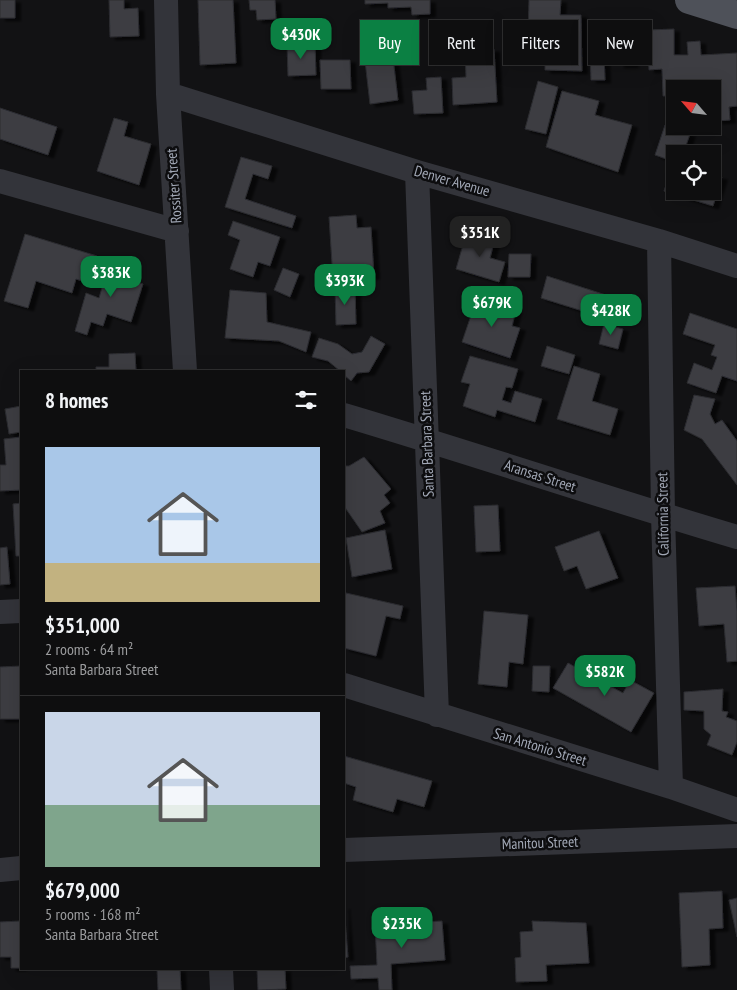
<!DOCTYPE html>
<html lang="en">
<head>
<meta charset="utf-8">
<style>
  body { margin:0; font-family:"PT Sans Narrow",sans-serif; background:#171718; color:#f1f3f6; height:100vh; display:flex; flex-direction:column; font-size:19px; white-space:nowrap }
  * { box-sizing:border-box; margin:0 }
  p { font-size:16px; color:#9b9c9e }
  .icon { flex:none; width:28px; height:28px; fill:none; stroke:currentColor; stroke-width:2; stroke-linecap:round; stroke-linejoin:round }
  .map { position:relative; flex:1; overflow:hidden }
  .side { position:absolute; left:20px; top:370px; width:325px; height:600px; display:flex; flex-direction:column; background:#0e0e0f; border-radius:0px; box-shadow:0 5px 20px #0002,0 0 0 1px #2e2e2f }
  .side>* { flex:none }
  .guide { position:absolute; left:360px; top:20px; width:301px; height:45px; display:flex; gap:10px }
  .needle { width:32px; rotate:298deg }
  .buttons { position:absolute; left:666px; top:80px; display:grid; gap:10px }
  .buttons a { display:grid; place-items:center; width:55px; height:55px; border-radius:0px; background:#0e0e0f; box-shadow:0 5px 20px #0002,0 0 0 1px #2e2e2f; font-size:25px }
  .price { position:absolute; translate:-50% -42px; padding:0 11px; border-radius:10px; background:#0b8043; color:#fff; font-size:16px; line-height:32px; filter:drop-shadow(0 1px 2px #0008) }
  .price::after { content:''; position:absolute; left:50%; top:30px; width:15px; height:11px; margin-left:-8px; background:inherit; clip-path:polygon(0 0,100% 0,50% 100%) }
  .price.active { background:#222; color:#fff }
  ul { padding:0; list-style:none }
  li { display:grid; align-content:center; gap:10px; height:265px; padding:0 25px }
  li+li { border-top:1px solid #2e2e2f }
  li span { display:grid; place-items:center; height:155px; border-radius:0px; color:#555 }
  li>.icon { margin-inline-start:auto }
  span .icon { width:90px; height:90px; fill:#fffc; stroke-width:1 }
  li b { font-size:21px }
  h2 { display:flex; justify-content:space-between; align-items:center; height:60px; padding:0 25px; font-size:21px }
  .pill { padding:0 18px; border-radius:0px; background:#0e0e0f; box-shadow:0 5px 20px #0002,0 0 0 1px #2e2e2f; font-size:18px; line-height:45px }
  .pill.active { background:#0b8043; color:#fff }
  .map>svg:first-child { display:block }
  .building { fill:#3c3d42; stroke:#2c2c30; filter:url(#shadow) }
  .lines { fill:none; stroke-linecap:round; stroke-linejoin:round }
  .minor { stroke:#33343a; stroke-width:24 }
  .major { stroke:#4e5159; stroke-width:28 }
  .labels { text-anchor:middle; stroke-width:5; stroke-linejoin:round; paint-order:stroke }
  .street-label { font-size:15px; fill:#a2a8b6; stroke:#0d0d0f }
</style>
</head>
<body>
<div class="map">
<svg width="737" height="990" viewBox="0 0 737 990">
  <defs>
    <filter id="shadow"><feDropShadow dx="5.5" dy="3" stdDeviation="1" flood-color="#0009"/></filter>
  </defs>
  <rect width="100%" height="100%" fill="#121214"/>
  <path class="building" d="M0 0H15V18H0Z
    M109 0H124V9L138 8 139 36 110 37Z
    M198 0H233L236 63 200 65Z
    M249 0H275L276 19 257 20 256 10H250Z
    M365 0H430V14L412 15 411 7 388 8V3L365 4Z
    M529 0H561L560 15H581L582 71 545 70V51H553V40L528 39Z
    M632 23 633 65H619V51L604 52 605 80H591L589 25Z
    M674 29V55H688L687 42 700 41 701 55 737 53V106L729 107 730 120 717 121 716 94H712V89H675V96H663L662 69 649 70 647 30Z
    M287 44H315L316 75 288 76Z
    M494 49 497 102 453 105 452 78 466 77 465 51Z
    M393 58 398 100 370 104 365 61Z
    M320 60H350L351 89H321Z
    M441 77 443 113 414 114 412 91 427 90 426 78Z
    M538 81 558 87 546 134 525 129Z
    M562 91 599 101 595 115 632 125 618 172 546 147Z
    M0 108 57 127 48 155 0 139Z
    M114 118 128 122 124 136 151 144 139 185 97 171Z
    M665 125 690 134 683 154H675V162L655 155Z
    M241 157 272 166 268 179 253 174 245 199 296 216 292 228 225 207Z
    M673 163H675V191H712V175L722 177 713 206 664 191Z
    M356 215 357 228 371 227 374 276 333 279 329 217Z
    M233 221 280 237 270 266 258 262 253 277 230 269 240 240 228 235Z
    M467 231 495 239 490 258 505 262 499 282 456 269Z
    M25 234 97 256 88 283 76 279 72 293 36 281 28 308 4 301Z
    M509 254H531L530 277H508Z
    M110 260 135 268 131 280 143 284 131 322 107 314 103 326 91 322 87 335 75 331 86 293 99 298Z
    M283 268 299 274 290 297 274 290Z
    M547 276 609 296 602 317 541 298Z
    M335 288H355L356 324 336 325Z
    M230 290 266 293 267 322 311 332 306 352 279 341 225 338Z
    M478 295 516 310 512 326 520 328 510 358 462 342Z
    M690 313 737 329V381L722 376 716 393 687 383 694 363 712 370 717 357 711 355 715 345 683 334Z
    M604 324 623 329 618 349 599 344Z
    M371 336 385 344 369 372 357 373 351 381 344 375V371H340L328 361 312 357 319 338 338 344 352 354 362 352Z
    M547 346 575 355 569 374 541 366Z
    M135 353 136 371H96V367H109V354Z
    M470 356 518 369 512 388 506 387 502 400 511 403 515 391 542 399 535 422 497 410 495 417 463 406 470 384 461 382Z
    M574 366 600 374 592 401 618 409 610 435 557 419Z
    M694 395 715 399 710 414 715 424 722 420 737 441V485L702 439 684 430Z
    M21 406V432L9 434 5 409Z
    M21 437V490L0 491V465H6L4 439Z
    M364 457 391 489 384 495 390 503 380 511 385 523 362 532 344 506V466H349Z
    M21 503V556H16L13 504Z
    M498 505 500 551 476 552 474 506Z
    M385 530 392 569 352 577 346 538Z
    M599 531 618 578 586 589 577 566 564 571 555 547Z
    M7 547 10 584 0 585V548Z
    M735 586 737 611V661L727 662 724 624 699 626 696 588Z
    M346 593 403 606 400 619 386 616 376 656 344 648V603Z
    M484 611 528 615 523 664 509 662 507 687 478 684Z
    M568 663 623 693 630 680 654 693 631 732 553 688Z
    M21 666V719H0V667Z
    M533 666H550L549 692 532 691Z
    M723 689 722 711 728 712 726 717 737 721V742L732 755 707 745 711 735 704 729V711L684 710V692Z
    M344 756 432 781 424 807 397 799 393 812 353 800 356 787 344 783Z
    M722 891 723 928 709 929 710 965 682 967 679 893Z
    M737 898V937L729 900Z
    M344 906 348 957 344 958Z
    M20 921 21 968H11V957H0V922Z
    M442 921 445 960 391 964 392 990H379L378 978 351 979 350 966 377 965 375 925Z
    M532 921 586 923 589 963 546 965 547 981 516 982 515 958 521 957 520 932 533 931Z
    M157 969H180L181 990H158Z
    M257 969H285L286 989 258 990Z"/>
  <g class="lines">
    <path class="minor" d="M166 0 168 94 185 371
      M168 94 417 172 659 241 737 266
      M417 172 437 715
      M0 181 177 231
      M659 241 663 515 671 787
      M344 415C475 454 605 498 737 537
      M0 612 21 611
      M344 685 671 787 737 810
      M344 850 737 836
      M0 870 21 868
      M221 969 222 990"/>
    <path class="major" d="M689 0 737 15"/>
  </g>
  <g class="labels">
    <g class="street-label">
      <text transform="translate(452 181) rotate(16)" y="5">Denver Avenue</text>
      <text transform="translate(174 186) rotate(-94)" y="5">Rossiter Street</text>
      <text transform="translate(427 444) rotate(-92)" y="5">Santa Barbara Street</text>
      <text transform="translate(540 476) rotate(18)" y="5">Aransas Street</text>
      <text transform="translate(663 514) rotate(-91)" y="5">California Street</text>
      <text transform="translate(540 747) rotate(17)" y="5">San Antonio Street</text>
      <text transform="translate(540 843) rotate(-2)" y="5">Manitou Street</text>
    </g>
  </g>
</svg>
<div class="buttons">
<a><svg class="needle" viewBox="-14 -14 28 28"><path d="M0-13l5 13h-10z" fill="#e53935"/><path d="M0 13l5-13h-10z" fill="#9b9c9e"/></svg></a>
<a><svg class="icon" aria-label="locate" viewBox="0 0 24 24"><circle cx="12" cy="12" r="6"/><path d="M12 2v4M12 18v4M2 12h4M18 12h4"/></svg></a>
</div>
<b class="price" style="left:301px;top:60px">$430K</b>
<b class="price active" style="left:480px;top:258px">$351K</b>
<b class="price" style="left:111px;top:298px">$383K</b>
<b class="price" style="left:345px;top:306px">$393K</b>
<b class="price" style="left:492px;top:328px">$679K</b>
<b class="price" style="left:611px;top:336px">$428K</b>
<b class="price" style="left:605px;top:697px">$582K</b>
<b class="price" style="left:402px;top:949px">$235K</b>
<div class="guide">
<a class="pill active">Buy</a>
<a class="pill">Rent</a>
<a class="pill">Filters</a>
<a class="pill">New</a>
</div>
<section class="side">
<h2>8 homes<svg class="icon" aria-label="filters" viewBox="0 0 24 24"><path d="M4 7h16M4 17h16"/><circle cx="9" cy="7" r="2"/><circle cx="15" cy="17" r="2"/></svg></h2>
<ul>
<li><span style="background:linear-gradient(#a9c7e8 75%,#c2b280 0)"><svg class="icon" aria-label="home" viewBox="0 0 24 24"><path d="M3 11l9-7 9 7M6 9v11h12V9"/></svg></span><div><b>$351,000</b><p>2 rooms · 64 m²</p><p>Santa Barbara Street</p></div></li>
<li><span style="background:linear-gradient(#c9d6e8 60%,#7fa58c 0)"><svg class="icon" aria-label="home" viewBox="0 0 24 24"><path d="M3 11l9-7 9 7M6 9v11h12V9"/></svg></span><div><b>$679,000</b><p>5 rooms · 168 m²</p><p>Santa Barbara Street</p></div></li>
</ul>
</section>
</div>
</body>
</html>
